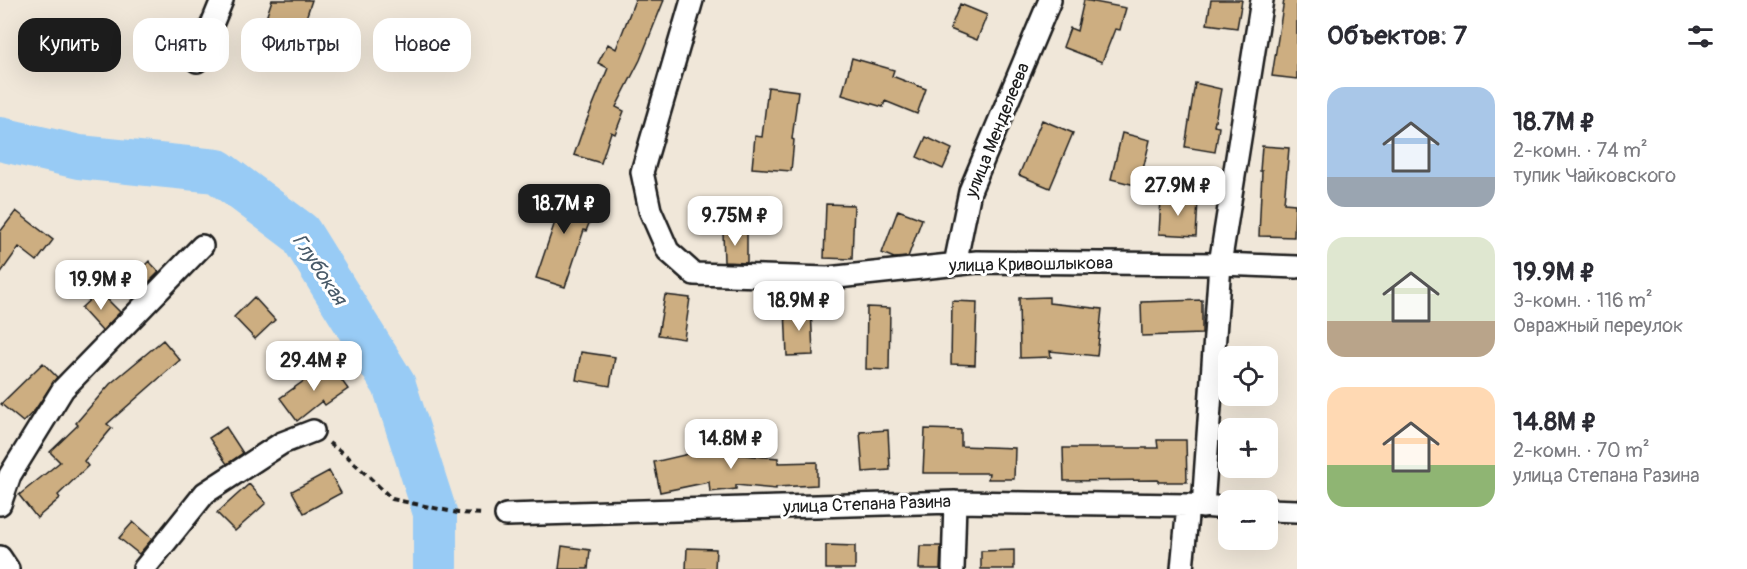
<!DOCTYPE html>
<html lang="ru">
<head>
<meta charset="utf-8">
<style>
  body { margin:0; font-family:Pangolin,sans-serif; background:#f7f7f7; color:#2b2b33; height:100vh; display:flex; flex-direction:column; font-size:22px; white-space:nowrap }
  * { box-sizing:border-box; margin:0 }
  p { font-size:20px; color:#7c7c81 }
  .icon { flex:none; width:33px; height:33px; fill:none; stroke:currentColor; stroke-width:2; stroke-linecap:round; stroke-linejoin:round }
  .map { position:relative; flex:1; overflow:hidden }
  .panel { display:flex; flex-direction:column; background:#fff; width:450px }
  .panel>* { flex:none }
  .guide { position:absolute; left:18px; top:18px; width:570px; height:54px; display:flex; gap:12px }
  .controls { position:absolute; left:1218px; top:346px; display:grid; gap:12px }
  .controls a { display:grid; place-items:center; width:60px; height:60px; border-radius:12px; background:#fff; box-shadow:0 6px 24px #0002; font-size:30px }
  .price { position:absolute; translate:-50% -51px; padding:0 14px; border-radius:12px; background:#fff; color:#222; font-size:20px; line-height:39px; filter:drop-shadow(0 2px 3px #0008) }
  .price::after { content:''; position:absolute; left:50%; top:36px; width:18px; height:14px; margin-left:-9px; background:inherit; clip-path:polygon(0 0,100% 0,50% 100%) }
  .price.active { background:#1c1c1c; color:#fff }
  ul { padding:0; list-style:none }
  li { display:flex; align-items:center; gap:18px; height:150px; padding:0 30px }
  li span { display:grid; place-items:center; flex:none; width:168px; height:120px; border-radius:18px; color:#555 }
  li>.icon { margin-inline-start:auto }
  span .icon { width:72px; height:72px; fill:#fffc; stroke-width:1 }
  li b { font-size:26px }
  h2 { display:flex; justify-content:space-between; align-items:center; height:72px; padding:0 30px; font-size:26px }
  .tag { padding:0 21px; border-radius:18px; background:#fff; box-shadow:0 6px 24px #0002; font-size:21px; line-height:54px }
  .tag.active { background:#1c1c1c; color:#fff }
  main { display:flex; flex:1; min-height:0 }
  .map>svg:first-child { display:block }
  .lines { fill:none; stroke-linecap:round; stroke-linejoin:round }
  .river { stroke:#98cbf5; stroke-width:44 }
  .building { fill:#cdae81; stroke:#1c1c1c; stroke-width:1.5 }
  .minor-casing { stroke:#1c1c1c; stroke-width:26 }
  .path { stroke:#1c1c1c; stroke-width:4; stroke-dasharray:6 4.5; stroke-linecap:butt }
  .minor { stroke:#fff; stroke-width:21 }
  .labels { text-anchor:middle; stroke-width:6; stroke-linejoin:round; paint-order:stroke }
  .street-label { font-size:18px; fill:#1c1c1c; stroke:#fff }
  .water-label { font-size:20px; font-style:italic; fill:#475968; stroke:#fff }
</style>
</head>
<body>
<main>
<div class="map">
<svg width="1297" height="569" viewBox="0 0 1297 569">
  <rect width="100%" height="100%" fill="#f0e7d9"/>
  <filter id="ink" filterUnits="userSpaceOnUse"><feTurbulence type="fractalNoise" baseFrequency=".0167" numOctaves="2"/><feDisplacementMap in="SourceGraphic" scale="12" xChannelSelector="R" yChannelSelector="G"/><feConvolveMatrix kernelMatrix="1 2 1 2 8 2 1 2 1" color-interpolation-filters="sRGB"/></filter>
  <g filter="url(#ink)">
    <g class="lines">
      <path class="river" d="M0 139 79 157 217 171 300 233 394 385 435 513V569"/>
    </g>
    <path class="building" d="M272 0H312L294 54 258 42Z
      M635 0H664L640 60 616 107 624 111 615 134 611 132 601 163 574 155 582 132 608 68 598 63 608 44 616 49Z
      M1084 0 1126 8 1120 30 1115 29 1102 62 1063 47 1070 28 1077 31Z
      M1211 0H1242L1237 28 1207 24Z
      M1284 0H1297V79L1272 76Z
      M960 4 987 15 977 40 950 29Z
      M852 58 894 70 892 76 926 89 917 114 885 101 883 107 842 95Z
      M1195 83 1221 89 1214 126 1219 127 1215 152 1185 147Z
      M768 87 798 91 792 139 794 140 791 171 752 168 755 136 762 137Z
      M1042 120 1073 133 1050 188 1019 175Z
      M1122 133 1150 140 1139 186 1111 179Z
      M926 137 952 149 943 169 917 157Z
      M1262 146 1289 148 1284 203 1295 204 1294 237 1259 236 1262 171H1260Z
      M550 188 596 206 586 231 584 230 565 287 536 278 556 219 541 213Z
      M1161 198 1198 200 1196 236 1159 234Z
      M826 204 854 205 852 259 824 258Z
      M898 210 922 219 908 257 894 258 882 253Z
      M16 211 53 240 37 261 19 247 0 274V232Z
      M747 231V263L724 262 723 232Z
      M149 261 159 272 146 285 136 274Z
      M99 291 120 312 102 331 81 308Z
      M665 295 690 298 684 339 658 335Z
      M254 297 275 320 255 339 234 317Z
      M1049 297V303L1102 309 1097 356 1050 351 1051 357 1020 358 1019 298Z
      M1202 300V334L1142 336 1141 302Z
      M952 301 977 302 975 365 951 364Z
      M811 307 813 355 787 356 785 308Z
      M867 307 890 308 889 370 866 369Z
      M163 340 180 360 107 424 112 428 84 461 88 466 58 495 60 498 37 518 19 495 60 462 50 452 78 425 76 423 110 384Z
      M581 352 615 357 610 386 576 380Z
      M43 363 57 377 35 410 23 422 1 404Z
      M329 363 348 389 325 405 322 401 297 421 280 398Z
      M226 427 243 453 227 464 209 438Z
      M925 429 961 430V446L1015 448 1014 479H988L989 473H923Z
      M888 430 890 470 863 472 860 432Z
      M731 437 733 454 778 458V463L817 462V485L776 487V489L736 485V489L710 492 709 482 660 492 654 462 706 450 705 440Z
      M1157 440H1186L1187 482H1158V480L1064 481 1063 448H1158Z
      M329 471 341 493 304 513 292 491Z
      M249 484 266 503 235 531 217 513Z
      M133 522 152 539 139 554 119 538Z
      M826 545 855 546V569H826Z
      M562 546 590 550 588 569H559Z
      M920 546H941L940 569H919Z
      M687 548 716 549 715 569H686Z
      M1014 550V569H981V551Z"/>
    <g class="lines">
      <defs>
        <path id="minor" d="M692 0 642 172 650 210 668 251 694 274 828 278 977 262 1220 264 1297 267
          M197 61 222 0
          M955 264 970 191 1050 0
          M0 504 10 475 63 389 202 246
          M1203 507 1220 264 1262 0
          M1268 510 1297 511
          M506 515 955 502 1188 505 1228 508
          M0 557 8 569
          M144 569 205 493 282 443 313 431
          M953 569 955 502
          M1182 569 1188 505"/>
      </defs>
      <use href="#minor" class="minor-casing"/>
      <path class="path" d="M329 443 348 457 392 499 458 513 484 514"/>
      <use href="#minor" class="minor"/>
    </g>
  </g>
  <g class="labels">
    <g class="street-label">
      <text transform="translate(997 130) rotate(-68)" y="6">улица Менделеева</text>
      <text transform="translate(1031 264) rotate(-1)" y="6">улица Кривошлыкова</text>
      <text transform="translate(867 504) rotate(-2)" y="6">улица Степана Разина</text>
    </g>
    <g class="water-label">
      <text transform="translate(320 269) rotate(56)" y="7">Глубокая</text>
    </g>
  </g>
</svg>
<div class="controls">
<a><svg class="icon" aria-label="locate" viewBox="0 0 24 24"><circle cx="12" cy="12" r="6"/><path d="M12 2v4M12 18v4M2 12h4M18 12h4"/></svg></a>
<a>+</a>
<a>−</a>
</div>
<b class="price" style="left:1178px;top:217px">27.9M ₽</b>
<b class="price active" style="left:564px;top:235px">18.7M ₽</b>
<b class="price" style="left:735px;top:247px">9.75M ₽</b>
<b class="price" style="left:101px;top:311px">19.9M ₽</b>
<b class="price" style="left:799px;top:332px">18.9M ₽</b>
<b class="price" style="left:314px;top:392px">29.4M ₽</b>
<b class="price" style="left:731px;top:470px">14.8M ₽</b>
<div class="guide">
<a class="tag active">Купить</a>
<a class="tag">Снять</a>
<a class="tag">Фильтры</a>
<a class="tag">Новое</a>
</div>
</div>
<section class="panel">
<h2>Объектов: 7<svg class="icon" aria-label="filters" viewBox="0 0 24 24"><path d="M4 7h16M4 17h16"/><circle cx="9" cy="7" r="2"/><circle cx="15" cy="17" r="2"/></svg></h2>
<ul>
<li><span style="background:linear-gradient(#a9c7e8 75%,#9aa5b1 0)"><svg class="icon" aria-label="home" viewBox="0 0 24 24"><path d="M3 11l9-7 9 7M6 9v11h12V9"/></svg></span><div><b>18.7M ₽</b><p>2-комн. · 74 m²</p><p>тупик Чайковского</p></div></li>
<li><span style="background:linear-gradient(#dfe7d0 70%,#b9a48a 0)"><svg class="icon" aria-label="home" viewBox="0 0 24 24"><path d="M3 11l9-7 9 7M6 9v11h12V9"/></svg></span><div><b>19.9M ₽</b><p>3-комн. · 116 m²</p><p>Овражный переулок</p></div></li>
<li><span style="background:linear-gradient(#ffd9b3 65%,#8fb573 0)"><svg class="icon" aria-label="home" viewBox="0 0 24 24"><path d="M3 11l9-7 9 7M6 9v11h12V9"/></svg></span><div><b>14.8M ₽</b><p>2-комн. · 70 m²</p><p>улица Степана Разина</p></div></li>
</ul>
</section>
</main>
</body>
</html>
